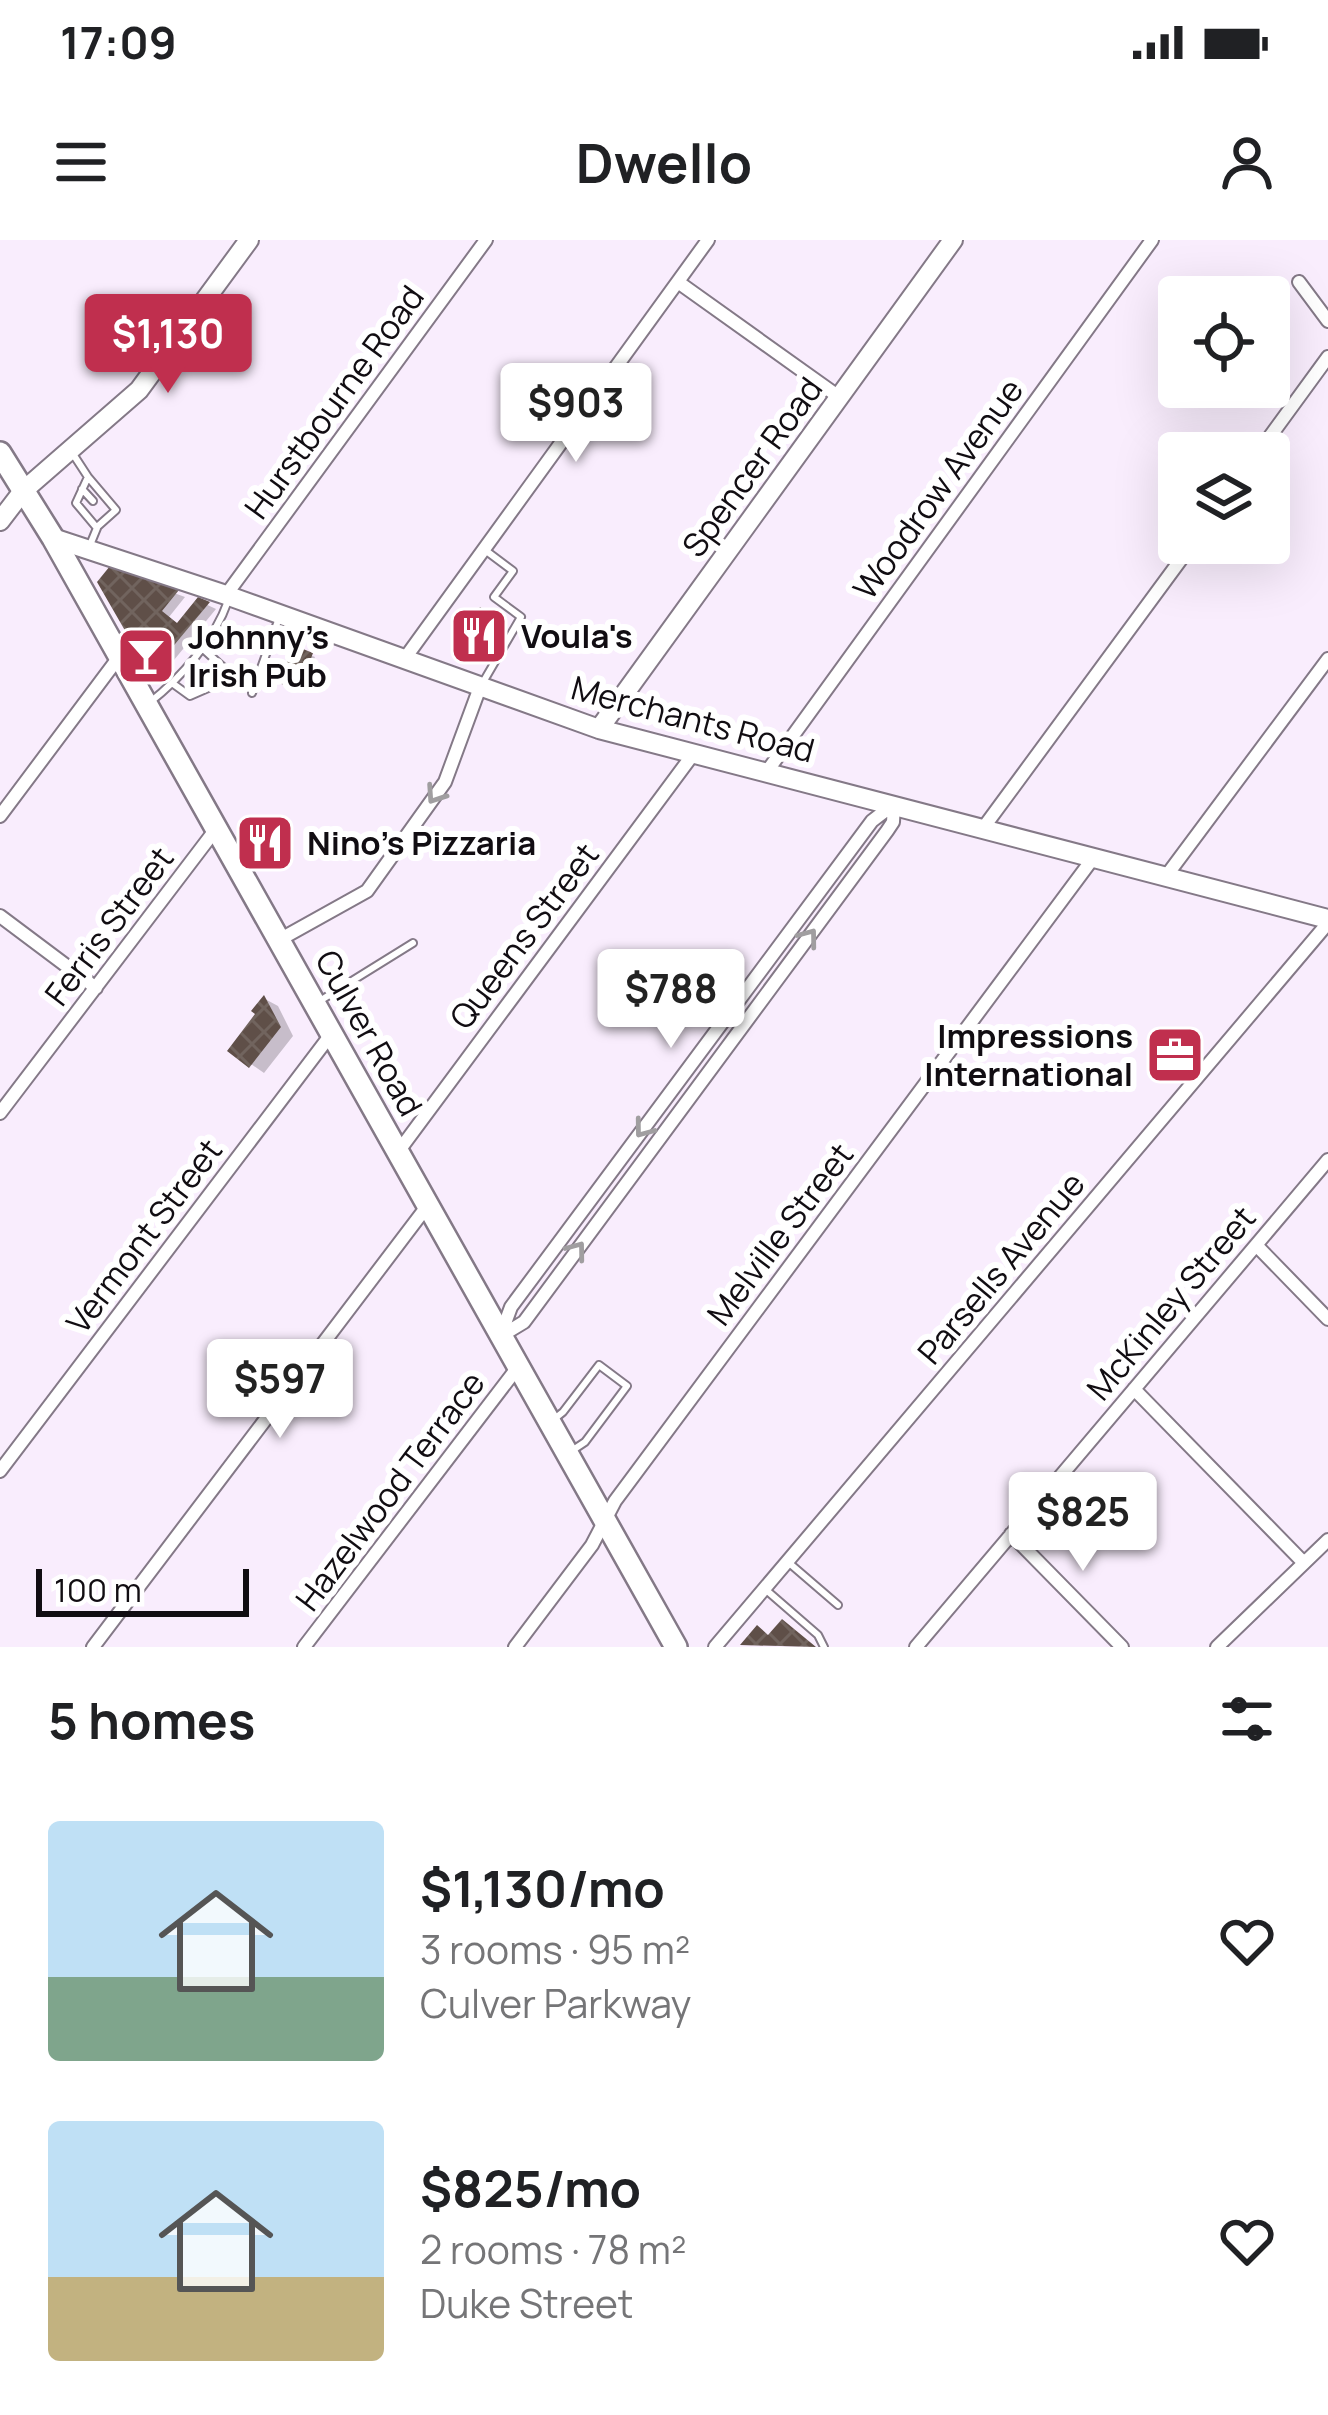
<!DOCTYPE html>
<html lang="en">
<head>
<meta charset="utf-8">
<style>
  body { margin:0; font-family:Manrope,sans-serif; background:#f2f2f2; color:#202124; height:100vh; display:flex; flex-direction:column; font-size:45px; white-space:nowrap }
  * { box-sizing:border-box; margin:0 }
  p { font-size:39px; color:#757577 }
  .icon { flex:none; width:66px; height:66px; fill:none; stroke:currentColor; stroke-width:2; stroke-linecap:round; stroke-linejoin:round }
  .map { position:relative; height:1407px; overflow:hidden }
  .side { display:flex; flex-direction:column; background:#fff; flex:1 }
  .side>* { flex:none }
  .fabs { position:absolute; left:1158px; top:36px; display:grid; gap:24px }
  .fabs a { display:grid; place-items:center; width:132px; height:132px; border-radius:12px; background:#fff; box-shadow:0 12px 48px #0002; font-size:60px }
  .scale { position:absolute; left:36px; bottom:30px; width:213px; box-sizing:border-box; padding-left:12px; border:6px solid #110d12; border-top:0; font-size:33px; line-height:42px; white-space:nowrap; color:#110d12; -webkit-text-stroke:9px #fff; paint-order:stroke }
  .price { position:absolute; translate:-50% -102px; padding:0 27px; border-radius:12px; background:#fff; color:#222; font-size:39px; line-height:78px; filter:drop-shadow(0 3px 6px #0008) }
  .price::after { content:''; position:absolute; left:50%; top:72px; width:36px; height:27px; margin-left:-18px; background:inherit; clip-path:polygon(0 0,100% 0,50% 100%) }
  .price.current { background:#c02f4e; color:#fff }
  ul { padding:0; list-style:none }
  li { display:flex; align-items:center; gap:36px; height:300px; padding:0 48px }
  li span { display:grid; place-items:center; flex:none; width:336px; height:240px; border-radius:12px; color:#555 }
  li>.icon { margin-inline-start:auto }
  span .icon { width:144px; height:144px; fill:#fffc; stroke-width:1 }
  li b { font-size:51px }
  h2 { display:flex; justify-content:space-between; align-items:center; height:144px; padding:0 48px; font-size:51px }
  .status { display:flex; justify-content:space-between; align-items:center; height:84px; padding:0 60px; background:#fff; direction:ltr }
  .status svg { height:33px; fill:currentColor }
  header { display:flex; justify-content:space-between; align-items:center; height:156px; padding:0 48px; background:#fff; font-size:54px; font-weight:700 }
  .map>svg:first-child { display:block }
  .shadow { fill:#0003 }
  .building { fill:url(#building-cross-hatch) }
  .lines { fill:none; stroke-linecap:round; stroke-linejoin:round }
  .lane-casing { stroke:#847987; stroke-width:10 }
  .street-casing { stroke:#847987; stroke-width:16 }
  .secondary-casing { stroke:#847987; stroke-width:22 }
  .primary-casing { stroke:#847987; stroke-width:26 }
  .lane { stroke:#fff; stroke-width:6 }
  .street { stroke:#fff; stroke-width:12 }
  .secondary { stroke:#fff; stroke-width:18 }
  .primary { stroke:#fff; stroke-width:21 }
  .oneway { stroke:#a09ea0 }
  .labels { text-anchor:middle; stroke-width:12; stroke-linejoin:round; paint-order:stroke }
  .street-label { font-size:33px; fill:#110d12; stroke:#fff }
  .poi-label { font-size:33px; font-weight:bold; fill:#110d12; stroke:#fff; text-anchor:start }
</style>
</head>
<body>
<div class="status"><b>17:09</b><svg viewBox="0 0 49 12"><path d="M0 12V9h3v3zM5 12V6h3v6zM10 12V3h3v9zM15 12V0h3v12zM26 1h20v11H26zM47 4h2v5h-2z"/></svg></div>
<header><svg class="icon" aria-label="menu" viewBox="0 0 24 24"><path d="M4 6h16M4 12h16M4 18h16"/></svg>Dwello<svg class="icon" aria-label="person" viewBox="0 0 24 24"><circle cx="12" cy="8" r="4"/><path d="M4 21q1-7 8-7t8 7"/></svg></header>
<div class="map">
<svg width="1328" height="1407" viewBox="0 0 1328 1407">
  <defs>
    <pattern id="building-cross-hatch" width="8" height="8" patternUnits="userSpaceOnUse" patternTransform="scale(3)"><rect width="8" height="8" fill="#5f4f48"/><path d="M0 0l8 8M0 8l8-8" fill="none" stroke="#71645e"/></pattern>
  </defs>
  <rect width="100%" height="100%" fill="#f9edfd"/>
  <path class="shadow" d="M111 330 185 357 169 377 179 385 199 361 216 369 160 437 152 432 100 343Z
    M481 372 506 389 482 416 462 403Z
    M295 409 315 417 303 450 283 442Z
    M265 759 278 766 293 796 264 833 231 810 259 774Z"/>
  <path class="building" d="M110 326 179 350 162 371 177 383 198 357 210 362 150 434 97 342Z
    M480 367 503 384 474 416 459 404Z
    M293 405 313 413 299 451 279 443Z
    M264 755 281 787 249 828 227 811 255 774 251 771Z
    M782 1379 816 1407 740 1405 757 1385 768 1395Z"/>
  <g class="lines">
    <defs>
      <path id="lane" d="M73 214 88 237 76 263 97 288 90 305
        M88 237 116 270 97 287
        M82 249 93 261
        M172 443 190 456 222 442 224 428 201 407
        M482 444 521 377 494 357 513 331 485 310
        M252 453 279 378
        M149 463C181 438 215 399 228 361
        M318 762 413 703
        M553 1180 563 1172 599 1125 627 1146 585 1202 573 1210
        M788 1322 838 1365
        M765 1349 818 1395 824 1407"/>
      <path id="street" d="M678 42 839 157
        M1299 42 1328 81
        M1258 213 1328 117
        M226 355 486 0
        M403 421 708 0
        M768 530 1152 0
        M0 576 119 417
        M984 587 1193 303
        M1167 635 1328 419
        M0 676 96 748
        M279 700 367 651 445 542 480 447
        M0 873 216 589
        M398 912 694 513
        M1256 1005 1328 1079
        M501 1094 511 1067 872 581 894 564
        M501 1096 524 1082 887 591 893 582 894 564
        M1134 1149 1304 1323
        M0 1231 332 793
        M1011 1294 1122 1407
        M93 1407 428 965
        M304 1407 518 1127
        M515 1407 592 1305 615 1261 1094 617
        M715 1407 1328 683
        M916 1407 1328 920
        M1217 1407 1328 1300"/>
      <path id="secondary" d="M0 281 23 251 139 150 249 0
        M53 298 226 355 599 489 1328 679
        M599 489 953 0"/>
      <path id="primary" d="M0 213 53 298 676 1407"/>
    </defs>
    <use href="#lane" class="lane-casing"/>
    <use href="#street" class="street-casing"/>
    <use href="#secondary" class="secondary-casing"/>
    <use href="#primary" class="primary-casing"/>
    <use href="#lane" class="lane"/>
    <use href="#street" class="street"/>
    <use href="#secondary" class="secondary"/>
    <use href="#primary" class="primary"/>
  </g>
  <defs><path id="oneway-chevron" d="M-2-3.5L2.5 0L-2 3.5" fill="none" stroke-width="1.6" stroke-linecap="round" stroke-linejoin="round" transform="scale(3)"/></defs>
  <g class="oneway">
    <use href="#oneway-chevron" transform="translate(435 555) rotate(124)"/>
    <use href="#oneway-chevron" transform="translate(809 697) rotate(-53)"/>
    <use href="#oneway-chevron" transform="translate(643 889) rotate(127)"/>
    <use href="#oneway-chevron" transform="translate(577 1010) rotate(-53)"/>
  </g>
  <defs>
    <symbol id="restaurant-square" viewBox="-11 -11 22 22"><rect x="-9" y="-9" width="18" height="18" rx="4" fill="#c02f4e" stroke="#fff"/><path d="M-5-6h1v4h1v-4h1v4h1v-4h1v5L-1.5 .5V6h-2V.5L-5-1ZM5-6V6H3V1.5H1.5Q1.5-4 5-6Z" fill="#fff"/></symbol>
    <symbol id="bar-square" viewBox="-11 -11 22 22"><rect x="-9" y="-9" width="18" height="18" rx="4" fill="#c02f4e" stroke="#fff"/><path d="M-6-5H6L.8 .8V4.5H3.5V6h-7V4.5H-.8V.8Z" fill="#fff"/></symbol>
    <symbol id="office-square" viewBox="-11 -11 22 22"><rect x="-9" y="-9" width="18" height="18" rx="4" fill="#c02f4e" stroke="#fff"/><path d="M-6-3h4V-5.5h4V-3h4V5H-6ZM-1-4.5V-3h2v-1.5ZM-6 0V1H6V0Z" fill="#fff"/></symbol>
  </defs>
  <g fill-rule="evenodd">
    <use href="#restaurant-square" x="446" y="363" width="66" height="66"/>
    <use href="#bar-square" x="113" y="383" width="66" height="66"/>
    <use href="#restaurant-square" x="232" y="570" width="66" height="66"/>
    <use href="#office-square" x="1142" y="782" width="66" height="66"/>
  </g>
  <g class="labels">
    <g class="street-label">
      <text transform="translate(334 162) rotate(-54)" y="12">Hurstbourne Road</text>
      <text transform="translate(752 227) rotate(-54)" y="12">Spencer Road</text>
      <text transform="translate(938 249) rotate(-54)" y="12">Woodrow Avenue</text>
      <text transform="translate(693 479) rotate(15)" y="12">Merchants Road</text>
      <text transform="translate(109 686) rotate(-53)" y="12">Ferris Street</text>
      <text transform="translate(524 696) rotate(-53)" y="12">Queens Street</text>
      <text transform="translate(369 793) rotate(61)" y="12">Culver Road</text>
      <text transform="translate(780 994) rotate(-53)" y="12">Melville Street</text>
      <text transform="translate(144 996) rotate(-53)" y="12">Vermont Street</text>
      <text transform="translate(1001 1028) rotate(-50)" y="12">Parsells Avenue</text>
      <text transform="translate(1171 1063) rotate(-50)" y="12">McKinley Street</text>
      <text transform="translate(390 1251) rotate(-53)" y="12">Hazelwood Terrace</text>
    </g>
    <g class="poi-label">
      <text x="521" y="408">Voula's</text>
      <text x="188" y="409">Johnny’s<tspan x="188" dy="38">Irish Pub</tspan></text>
      <text x="307" y="615">Nino's Pizzaria</text>
      <text x="1133" y="808" text-anchor="end">Impressions<tspan x="1133" dy="38">International</tspan></text>
    </g>
  </g>
</svg>
<div class="fabs">
<a><svg class="icon" aria-label="locate" viewBox="0 0 24 24"><circle cx="12" cy="12" r="6"/><path d="M12 2v4M12 18v4M2 12h4M18 12h4"/></svg></a>
<a><svg class="icon" aria-label="layers" viewBox="0 0 24 24"><path d="M12 4l9 5-9 5-9-5zM3 14l9 5 9-5"/></svg></a>
</div>
<div class="scale">100 m</div>
<b class="price current" style="left:168px;top:156px">$1,130</b>
<b class="price" style="left:576px;top:225px">$903</b>
<b class="price" style="left:671px;top:811px">$788</b>
<b class="price" style="left:280px;top:1201px">$597</b>
<b class="price" style="left:1083px;top:1334px">$825</b>
</div>
<section class="side">
<h2>5 homes<svg class="icon" aria-label="filters" viewBox="0 0 24 24"><path d="M4 7h16M4 17h16"/><circle cx="9" cy="7" r="2"/><circle cx="15" cy="17" r="2"/></svg></h2>
<ul>
<li><span style="background:linear-gradient(#bfe0f5 65%,#7fa58c 0)"><svg class="icon" aria-label="home" viewBox="0 0 24 24"><path d="M3 11l9-7 9 7M6 9v11h12V9"/></svg></span><div><b>$1,130/mo</b><p>3 rooms · 95 m²</p><p>Culver Parkway</p></div><svg class="icon" aria-label="heart" viewBox="0 0 24 24"><path d="M12 20l-8-8c-3-5 5-10 8-4 3-6 11-1 8 4z"/></svg></li>
<li><span style="background:linear-gradient(#bfe0f5 65%,#c2b280 0)"><svg class="icon" aria-label="home" viewBox="0 0 24 24"><path d="M3 11l9-7 9 7M6 9v11h12V9"/></svg></span><div><b>$825/mo</b><p>2 rooms · 78 m²</p><p>Duke Street</p></div><svg class="icon" aria-label="heart" viewBox="0 0 24 24"><path d="M12 20l-8-8c-3-5 5-10 8-4 3-6 11-1 8 4z"/></svg></li>
</ul>
</section>
</body>
</html>
